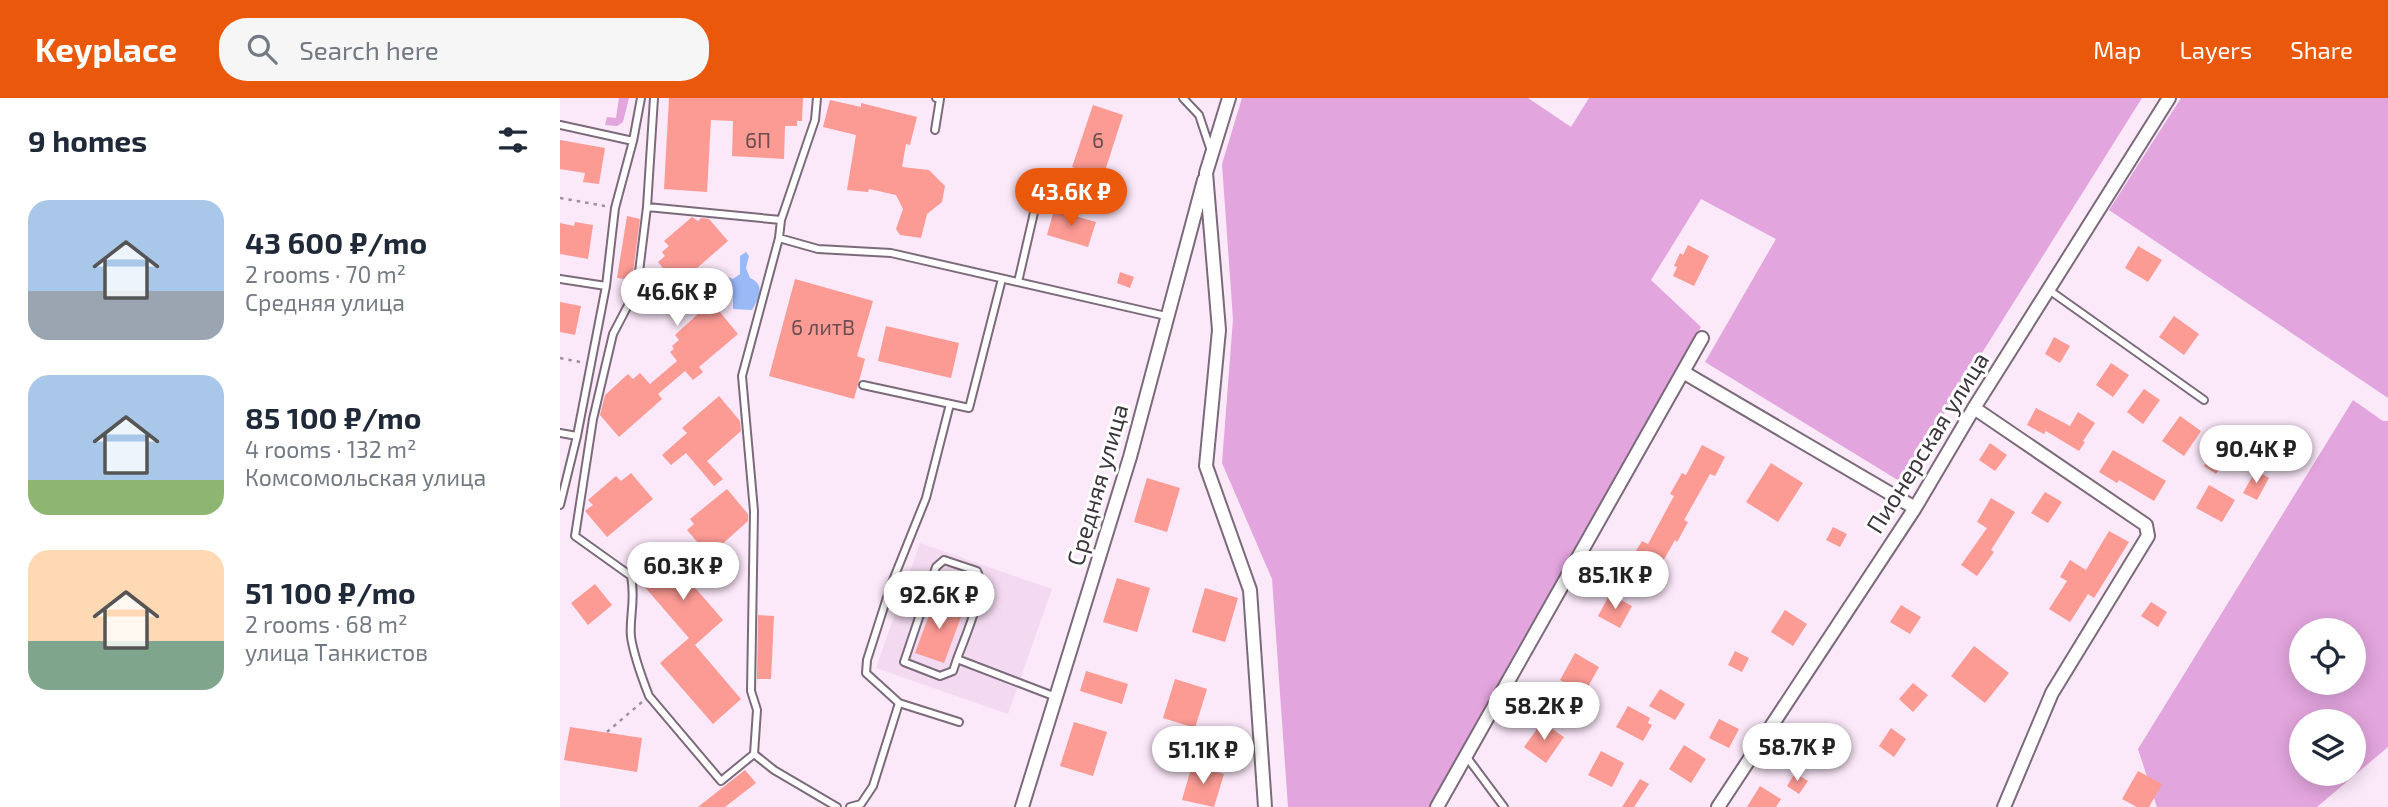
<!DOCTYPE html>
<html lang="en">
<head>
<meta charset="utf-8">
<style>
  body { margin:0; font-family:"Exo 2",sans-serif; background:#f6f6f7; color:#1f2937; height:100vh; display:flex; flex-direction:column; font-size:26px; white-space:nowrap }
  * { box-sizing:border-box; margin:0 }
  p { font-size:23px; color:#747a83 }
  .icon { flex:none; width:38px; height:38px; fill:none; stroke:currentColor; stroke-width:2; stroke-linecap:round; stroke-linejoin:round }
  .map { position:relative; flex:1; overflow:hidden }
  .side { display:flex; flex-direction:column; background:#fff; width:560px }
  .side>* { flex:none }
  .fabs { position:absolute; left:1729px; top:520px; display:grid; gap:14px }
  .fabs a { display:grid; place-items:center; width:77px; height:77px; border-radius:50%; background:#fff; box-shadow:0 4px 18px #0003; font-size:35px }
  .price { position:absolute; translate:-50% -60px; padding:0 16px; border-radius:24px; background:#fff; color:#222; font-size:23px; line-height:46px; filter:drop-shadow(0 2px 4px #0008) }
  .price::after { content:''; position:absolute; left:50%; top:42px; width:21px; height:16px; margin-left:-10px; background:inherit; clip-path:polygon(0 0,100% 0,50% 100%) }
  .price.active { background:#ea580c; color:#fff }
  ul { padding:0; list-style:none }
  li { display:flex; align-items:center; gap:21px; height:175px; padding:0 28px }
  li span { display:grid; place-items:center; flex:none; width:196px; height:140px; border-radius:21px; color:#555 }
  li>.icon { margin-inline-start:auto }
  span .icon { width:84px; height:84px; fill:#fffc; stroke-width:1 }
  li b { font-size:30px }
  h2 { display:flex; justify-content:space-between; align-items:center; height:84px; padding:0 28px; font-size:30px }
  header { display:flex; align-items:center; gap:42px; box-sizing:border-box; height:98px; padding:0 35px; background:#ea580c; color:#fff }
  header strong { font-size:33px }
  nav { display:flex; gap:38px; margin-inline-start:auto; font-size:24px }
  .search { width:490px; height:63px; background:#f6f6f7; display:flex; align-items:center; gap:18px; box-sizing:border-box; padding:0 24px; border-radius:28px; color:#747a83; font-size:26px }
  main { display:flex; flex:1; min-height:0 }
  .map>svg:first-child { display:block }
  .built { fill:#f3daf0 }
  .green { fill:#e2a5dd; fill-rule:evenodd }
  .water { fill:#9ab9f7 }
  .building { fill:#fc9a94 }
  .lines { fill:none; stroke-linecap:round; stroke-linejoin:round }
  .lane-casing { stroke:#7b6a79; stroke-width:10 }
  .street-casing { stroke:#7b6a79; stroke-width:16 }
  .path { stroke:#9f929e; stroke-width:2.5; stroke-dasharray:3.5 5; stroke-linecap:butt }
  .lane { stroke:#fff; stroke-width:6 }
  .street { stroke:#fff; stroke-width:12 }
  .labels { text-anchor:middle; stroke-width:6; stroke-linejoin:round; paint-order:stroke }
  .number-label { font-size:21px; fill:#6c4e51 }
  .street-label { font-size:24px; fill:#3c353b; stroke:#fff }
</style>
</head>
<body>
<header>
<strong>Keyplace</strong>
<div class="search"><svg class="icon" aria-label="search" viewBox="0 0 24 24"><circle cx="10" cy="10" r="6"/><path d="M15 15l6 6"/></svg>Search here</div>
<nav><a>Map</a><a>Layers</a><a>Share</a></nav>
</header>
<main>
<section class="side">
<h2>9 homes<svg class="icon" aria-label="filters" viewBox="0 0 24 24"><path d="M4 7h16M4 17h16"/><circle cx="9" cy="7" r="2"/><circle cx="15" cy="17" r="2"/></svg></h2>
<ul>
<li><span style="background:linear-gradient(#a9c7e8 65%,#9aa5b1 0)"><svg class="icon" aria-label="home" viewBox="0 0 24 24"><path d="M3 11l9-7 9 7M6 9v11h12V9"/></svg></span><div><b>43 600 ₽/mo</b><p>2 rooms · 70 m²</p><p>Средняя улица</p></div></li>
<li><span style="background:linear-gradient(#a9c7e8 75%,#8fb573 0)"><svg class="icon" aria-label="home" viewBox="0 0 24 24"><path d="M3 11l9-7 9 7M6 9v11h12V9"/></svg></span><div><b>85 100 ₽/mo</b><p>4 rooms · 132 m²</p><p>Комсомольская улица</p></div></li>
<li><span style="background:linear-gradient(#ffd9b3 65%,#7fa58c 0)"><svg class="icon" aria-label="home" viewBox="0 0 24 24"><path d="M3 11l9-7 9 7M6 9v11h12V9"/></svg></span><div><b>51 100 ₽/mo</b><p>2 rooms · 68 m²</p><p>улица Танкистов</p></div></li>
</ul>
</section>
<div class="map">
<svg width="1828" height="709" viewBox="0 0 1828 709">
  <rect width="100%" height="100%" fill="#fbe8f9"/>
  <path class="built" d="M360 445 492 491 448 616 316 570Z"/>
  <path class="green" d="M59 0H69L63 24 57 28 45 27 47 19 56 20Z
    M682 0H968L1011 29 1029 0H1582L1341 384 1145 264 1216 141 1141 101 1091 182 1141 229 871 709H728L712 481 662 365 673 221 662 66Z
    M1621 0H1828V300L1549 112Z
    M1793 302 1823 323H1828V649L1757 709H1597L1578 651ZM1741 532H1794V584H1741ZM1741 623H1794V676H1741Z"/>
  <path class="water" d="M186 154 189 158 186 170 190 180C206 187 199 200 192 212L173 211V194L167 190 154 188 161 176 173 181 180 176V158Z"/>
  <path class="building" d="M109 0H243L242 23H237V28H225L224 61 172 58 173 23 151 22 147 94 104 91Z
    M270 2 301 9V5L357 19 350 47 346 46 342 69 369 72 385 88 382 104 367 116 361 140 340 137 336 131 343 111 336 97 309 91 308 94 287 92 296 37 263 29Z
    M533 7 563 17 543 79 512 69Z
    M0 42 45 50 39 86 23 84 25 75 0 71Z
    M494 112 536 124 528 149 487 137Z
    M67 118 80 121 72 182 57 180Z
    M132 119 138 123 141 120 149 121 168 143 129 177 178 236 139 269 143 274 133 282 125 273 98 296 102 301 59 339 40 317 45 297 68 276 73 281 80 275 90 286 117 263 110 254 114 251 112 248 119 242 115 237 140 214 98 164 105 158 102 154 109 148 104 143Z
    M15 124 33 127 28 161 0 156V125L14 128Z
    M1128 147 1149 158 1134 188 1113 178 1117 169 1114 168 1120 155 1123 157Z
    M1578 148 1602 162 1588 184 1565 170Z
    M560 174 574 179 570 190 557 185Z
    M235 181 313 203 297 258 305 261 294 301 209 278Z
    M0 204 21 208 15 237 0 234Z
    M1614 218 1639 236 1624 257 1599 239Z
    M326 228 399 245 391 280 318 263Z
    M1494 239 1510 248 1500 265 1485 256Z
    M1551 265 1569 277 1553 299 1536 287Z
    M1584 291 1600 302 1583 326 1567 314Z
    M159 298 180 323 181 333 147 363 163 381 154 388 126 355 111 367 102 357 127 335 122 330Z
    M1476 310 1510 328 1518 314 1535 325 1523 343 1525 344 1519 353 1486 333 1484 336 1467 327Z
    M1620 318 1641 333 1624 358 1602 343Z
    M1665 336 1677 344 1656 376 1644 368Z
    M1430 345 1447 357 1435 373 1419 362Z
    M1142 347 1165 359 1155 378 1150 376 1124 422 1128 424 1117 444 1115 442 1086 493 1061 478 1082 443 1088 446 1114 398 1110 396 1122 375 1126 377Z
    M1553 352 1606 383 1594 403 1559 382 1557 385 1539 374Z
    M1211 365 1243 385 1218 424 1186 404Z
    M1696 372 1709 380 1697 402 1683 395Z
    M71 375 93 401 47 439 25 413 33 407 28 402 56 378 61 383Z
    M587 380 620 390 607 434 574 424Z
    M1649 387 1675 402 1662 424 1636 410Z
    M167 391 188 416V423L149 458 127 432 134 426 130 421Z
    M1485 394 1502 404 1488 425 1471 415Z
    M1431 400 1455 414 1431 452 1434 454 1417 478 1401 467 1427 430 1417 424Z
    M1273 429 1287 436 1280 449 1266 442Z
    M1549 433 1569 444 1534 500 1528 496 1510 524 1489 511 1507 483 1500 479 1510 462 1526 472Z
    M111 462 163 522 135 547 83 487Z
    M557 480 590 490 577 534 543 524Z
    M35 486 52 507 28 527 11 505Z
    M645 490 678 500 665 544 632 534Z
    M1050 496 1072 508 1060 530 1038 518Z
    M375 501 404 511 384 565 355 555Z
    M1591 504 1607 514 1598 529 1581 518Z
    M1341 507 1361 519 1350 536 1330 524Z
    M1225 512 1247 526 1233 548 1211 534Z
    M198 517 214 518 211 581H197Z
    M129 540 181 601 153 626 100 565Z
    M1414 548 1449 575 1425 605 1391 578Z
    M1175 553 1189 560 1182 574 1168 567Z
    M1015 555 1039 569 1024 596 1000 582Z
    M526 573 568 586 562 606 520 593Z
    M615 581 647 591 635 630 603 620Z
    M1353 585 1368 597 1353 614 1339 601Z
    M1100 591 1125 606 1115 622 1089 608Z
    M1068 608 1090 620 1088 625 1092 627 1083 643 1056 629Z
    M1159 621 1179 631 1169 650 1149 640Z
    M514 624 547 634 533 678 500 668Z
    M982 624 1004 639 986 665 964 649Z
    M10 629 82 640 77 674 4 662Z
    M1240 629 1259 640 1247 661 1228 649Z
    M1331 630 1346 641 1334 659 1319 648Z
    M1124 647 1146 661 1131 685 1109 671Z
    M1041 653 1064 665 1052 689 1028 677Z
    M632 667 664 676 654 709 622 702Z
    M185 672 196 685 165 709H138Z
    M1578 673 1602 686 1589 709H1577L1562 701Z
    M1235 675 1248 683 1239 696 1227 688Z
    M1080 681 1089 686 1074 709H1062Z
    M1200 688 1221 701 1216 709H1187Z"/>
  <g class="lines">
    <defs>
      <path id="lane" d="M623 0 639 17 651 53
        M0 27 73 43
        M375 32 380 1 376 0
        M87 109 94 0
        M221 122 255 22 257 0
        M219 140 221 122 87 109 77 190 53 236 33 321 15 438 71 478C76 502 69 519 71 539 74 559 82 580 89 598L161 683 194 656 197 612 191 593 194 413 182 278 219 140 258 151 331 155 606 218
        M0 181 46 188
        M458 184 482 80
        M1489 192 1644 302
        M303 287 409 310 442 181
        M0 335 17 338
        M0 407 17 338 46 188 55 110 73 43 81 0
        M369 489 417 505
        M397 561 393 573 380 578 344 564 376 469 384 462 417 473C427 492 404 541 397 561L496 599
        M339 605 399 624
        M194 656 214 672 277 709
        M906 658 944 709
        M290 709 301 706 313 688 339 605 306 575 307 562 331 487 366 400 390 306"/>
      <path id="street" d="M669 0 646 75 659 232 646 368 690 492 705 709
        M1123 274 1355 410
        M1414 310 1586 427 1588 438 1492 595 1444 709
        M462 709 570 359 644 82
        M877 709 1142 240
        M1158 709 1355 410 1414 310 1609 0"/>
    </defs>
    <use href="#lane" class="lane-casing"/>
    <use href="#street" class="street-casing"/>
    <path class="path" d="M0 100 45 108
      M0 260 20 264
      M47 634 82 604"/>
    <use href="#lane" class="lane"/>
    <use href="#street" class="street"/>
  </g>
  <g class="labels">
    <g class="number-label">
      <text x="198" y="50">6П</text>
      <text x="538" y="50">6</text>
      <text x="263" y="237">6 литВ</text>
    </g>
    <g class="street-label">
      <text transform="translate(1368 345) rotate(-58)" y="8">Пионерская улица</text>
      <text transform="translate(538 387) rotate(-74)" y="8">Средняя улица</text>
    </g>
  </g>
</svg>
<div class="fabs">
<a><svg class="icon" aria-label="locate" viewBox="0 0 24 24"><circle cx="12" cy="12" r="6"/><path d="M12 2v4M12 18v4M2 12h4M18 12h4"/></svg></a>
<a><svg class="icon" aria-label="layers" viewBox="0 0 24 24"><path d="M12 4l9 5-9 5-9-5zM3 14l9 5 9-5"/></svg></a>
</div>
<b class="price active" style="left:511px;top:130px">43.6K ₽</b>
<b class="price" style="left:117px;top:230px">46.6K ₽</b>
<b class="price" style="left:1696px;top:387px">90.4K ₽</b>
<b class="price" style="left:123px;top:504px">60.3K ₽</b>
<b class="price" style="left:1055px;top:513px">85.1K ₽</b>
<b class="price" style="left:379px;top:533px">92.6K ₽</b>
<b class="price" style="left:984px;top:644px">58.2K ₽</b>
<b class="price" style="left:1237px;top:685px">58.7K ₽</b>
<b class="price" style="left:643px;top:688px">51.1K ₽</b>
</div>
</main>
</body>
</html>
